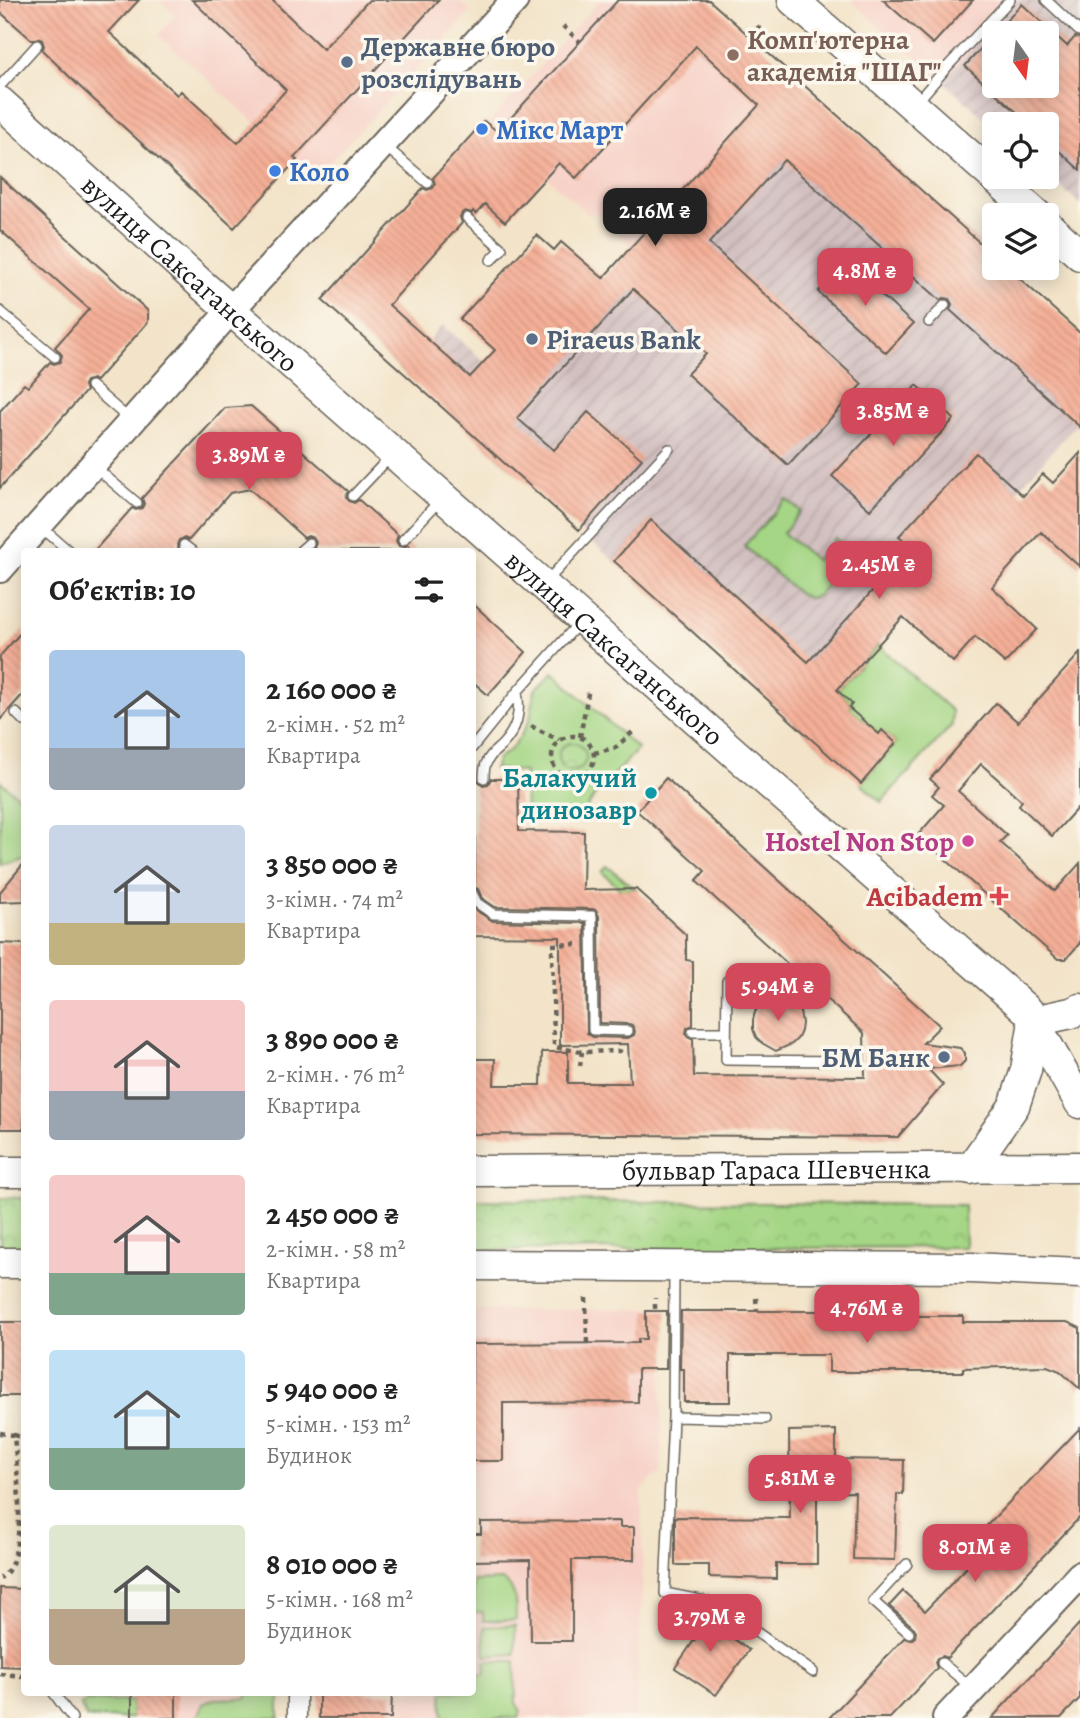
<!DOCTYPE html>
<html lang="uk">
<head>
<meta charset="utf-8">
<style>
  body { margin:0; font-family:Alegreya,serif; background:#f2f2f2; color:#222; height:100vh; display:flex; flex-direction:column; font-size:26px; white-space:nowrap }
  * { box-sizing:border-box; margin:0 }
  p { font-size:23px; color:#767676 }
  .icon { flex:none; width:38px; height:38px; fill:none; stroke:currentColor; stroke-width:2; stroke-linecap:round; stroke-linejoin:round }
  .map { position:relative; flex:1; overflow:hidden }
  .sheet { position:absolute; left:21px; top:548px; width:455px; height:1148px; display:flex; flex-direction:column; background:#fff; border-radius:7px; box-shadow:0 4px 18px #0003 }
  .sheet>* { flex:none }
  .needle { width:46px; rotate:166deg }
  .buttons { position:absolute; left:982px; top:21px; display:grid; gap:14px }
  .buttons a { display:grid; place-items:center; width:77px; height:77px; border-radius:7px; background:#fff; box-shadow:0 4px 18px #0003; font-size:35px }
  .price { position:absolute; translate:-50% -60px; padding:0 16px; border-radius:14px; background:#d1495b; color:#fff; font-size:23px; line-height:46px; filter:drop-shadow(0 2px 4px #0008) }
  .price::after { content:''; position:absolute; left:50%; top:42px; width:21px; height:16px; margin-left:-10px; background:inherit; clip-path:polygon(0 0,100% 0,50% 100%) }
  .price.selected { background:#222; color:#fff }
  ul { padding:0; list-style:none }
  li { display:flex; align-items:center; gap:21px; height:175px; padding:0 28px }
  li span { display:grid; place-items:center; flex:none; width:196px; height:140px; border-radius:7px; color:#555 }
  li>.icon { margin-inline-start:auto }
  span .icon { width:84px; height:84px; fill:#fffc; stroke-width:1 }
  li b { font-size:30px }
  h2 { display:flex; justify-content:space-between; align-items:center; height:84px; padding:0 28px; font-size:30px }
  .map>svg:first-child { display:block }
  .built { fill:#f7d1c7 }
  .industrial { fill:url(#industrial-furrows); fill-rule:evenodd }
  .green { fill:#a5d685; stroke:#607950; stroke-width:2 }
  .park { fill:url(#park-crowns); stroke:#607950; stroke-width:2 }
  .building { fill:url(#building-back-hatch); fill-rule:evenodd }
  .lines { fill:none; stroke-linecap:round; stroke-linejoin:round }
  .lane-casing { stroke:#676259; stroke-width:12 }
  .street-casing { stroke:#676259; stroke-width:21 }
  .secondary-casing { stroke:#676259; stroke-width:30 }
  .primary-casing { stroke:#676259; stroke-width:33 }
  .path { stroke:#676259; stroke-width:4.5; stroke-dasharray:5 5; stroke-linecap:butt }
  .lane { stroke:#fff; stroke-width:9 }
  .street { stroke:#fff; stroke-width:18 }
  .secondary { stroke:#fff; stroke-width:26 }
  .primary { stroke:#fff; stroke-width:30 }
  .education-dot { fill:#8d6e63; stroke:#fbf7ec; stroke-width:2.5 }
  .service-dot { fill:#5c6f8a; stroke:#fbf7ec; stroke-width:2.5 }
  .shop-dot { fill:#3f7fe0; stroke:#fbf7ec; stroke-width:2.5 }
  .culture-dot { fill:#0f9aa8; stroke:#fbf7ec; stroke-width:2.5 }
  .hotel-dot { fill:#d1479c; stroke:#fbf7ec; stroke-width:2.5 }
  .health-dot { fill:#e0444e; stroke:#fbf7ec; stroke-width:2.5 }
  .labels { text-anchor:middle; stroke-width:7; stroke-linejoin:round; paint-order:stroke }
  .education-label { font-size:28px; font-weight:bold; fill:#785e54; stroke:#fbf7ec; text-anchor:start }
  .service-label { font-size:28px; font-weight:bold; fill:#4e5e75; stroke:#fbf7ec; text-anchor:start }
  .shop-label { font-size:28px; font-weight:bold; fill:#366cbe; stroke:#fbf7ec; text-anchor:start }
  .street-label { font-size:28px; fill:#1c1c1c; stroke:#fbf7ec }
  .culture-label { font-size:28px; font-weight:bold; fill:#0d838f; stroke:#fbf7ec; text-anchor:end }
  .hotel-label { font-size:28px; font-weight:bold; fill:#b23c85; stroke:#fbf7ec; text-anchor:end }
  .health-label { font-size:28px; font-weight:bold; fill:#be3a42; stroke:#fbf7ec; text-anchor:end }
</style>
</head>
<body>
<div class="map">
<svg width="1080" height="1718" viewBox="0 0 1080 1718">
  <defs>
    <pattern id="industrial-furrows" width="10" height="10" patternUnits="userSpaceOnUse" patternTransform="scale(1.75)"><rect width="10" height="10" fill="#d2bfc0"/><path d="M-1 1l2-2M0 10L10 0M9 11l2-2" fill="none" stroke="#b4a4a4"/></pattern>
    <pattern id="park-crowns" width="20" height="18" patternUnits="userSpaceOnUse" patternTransform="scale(1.75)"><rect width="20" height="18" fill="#a5d685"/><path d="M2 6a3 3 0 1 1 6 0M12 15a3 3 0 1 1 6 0" fill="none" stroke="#8db772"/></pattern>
    <pattern id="building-back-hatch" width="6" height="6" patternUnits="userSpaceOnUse" patternTransform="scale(1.75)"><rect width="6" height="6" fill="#f5af97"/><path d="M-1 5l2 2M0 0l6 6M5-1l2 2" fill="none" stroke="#d19682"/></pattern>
  </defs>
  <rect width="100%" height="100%" fill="#fbf7ec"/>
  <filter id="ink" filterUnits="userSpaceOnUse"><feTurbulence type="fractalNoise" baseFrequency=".0143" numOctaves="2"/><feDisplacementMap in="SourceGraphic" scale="14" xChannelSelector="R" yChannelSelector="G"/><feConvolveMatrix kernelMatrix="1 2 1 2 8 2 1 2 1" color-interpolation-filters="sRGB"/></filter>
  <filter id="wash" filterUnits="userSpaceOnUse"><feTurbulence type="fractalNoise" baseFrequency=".00686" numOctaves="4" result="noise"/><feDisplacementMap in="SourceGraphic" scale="28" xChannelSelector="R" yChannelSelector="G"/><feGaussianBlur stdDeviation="1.57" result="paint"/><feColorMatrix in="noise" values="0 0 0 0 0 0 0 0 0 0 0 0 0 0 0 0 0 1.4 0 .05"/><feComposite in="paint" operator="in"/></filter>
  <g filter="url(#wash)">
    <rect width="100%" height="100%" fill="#f3e4c9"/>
    <path class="built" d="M159 0H458L471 11 316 177 158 35 176 15Z
      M600 0H709L789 72 632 246 594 211 590 216 488 124Z
      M850 0H1017L943 81Z
      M663 1309 661 1471 641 1491 643 1579 635 1718H319V1692H472L473 1310Z
      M63 1692H279V1718H98L83 1694 64 1700Z"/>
    <path class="industrial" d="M1017 0H1080V204L1047 174 1046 124H994V127L943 81ZM994 33H1046V86H994Z
      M789 72 994 255V268H1008L1080 333V420L941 574 918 630 903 617 801 729 402 371 443 325 508 383Z"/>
    <path class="green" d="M786 499 801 511 783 533 816 560 835 538 847 550 849 561 816 597 808 598 799 594 744 546Z
      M878 645 952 711V725L881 802 861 784 896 743 882 731 879 734 849 708 852 704 837 690Z
      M553 672 638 749 595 795 587 808 585 822 526 821 525 772 494 769 498 758 509 751 520 737 530 719 535 690Z
      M0 781 24 801V855L0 863Z
      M607 866 636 889 621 890 602 872Z
      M502 1580C518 1589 515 1603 516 1620L483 1621V1612L473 1613V1581Z
      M515 1625V1654L485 1656 484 1627Z
      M485 1661H515L516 1703 521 1711 518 1718H443L442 1692H472L473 1675 486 1674Z
      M247 1692H279V1718H197L203 1704 214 1699 247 1698Z
      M88 1701H132V1718H87L80 1705Z"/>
    <path class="park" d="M558 757a14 14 0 1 1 28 0a14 14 0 1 1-28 0Z
      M0 1198H24V1250H0Z
      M473 1200 964 1205 965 1247 473 1250Z"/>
    <g id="blocks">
      <path class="building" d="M0 0H139L109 32 177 95 181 91 238 143 286 90 192 0H272L323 49 369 0H439L294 158 297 160 234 228 79 86 42 50 44 46 42 40 38 38 32 40 0 12Z
        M618 0H709L988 250 986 256 989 259 994 261V268H1008L1080 333V427L950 310 952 304 949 299 944 298 940 300 784 160 709 243 862 384 788 465 687 374 706 354 633 289 517 418 554 450 588 412 642 459 579 530 322 300 423 188 427 190 433 188 435 184 433 178 484 121 498 132ZM696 46 759 105 603 278 561 242 554 250 537 235 460 319 495 350 470 377 389 305 462 223 460 217 462 213 465 211 472 213 473 211 476 214 485 204 505 222 559 163 576 178Z
        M883 0H973L933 44Z
        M1022 4 1067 46 1075 37 1080 38V170L1046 139V124H1030L965 66 994 34V86H1046V33H995Z
        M0 177 148 311V322L96 381 92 379 86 381 84 385 86 391 0 488V411L24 384 28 387 50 362 54 364 60 362 62 355 55 347 89 309 0 230Z
        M845 262 913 324 886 353 818 292Z
        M917 385 954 419 870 510 832 476Z
        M251 406 348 491 346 497 349 501 354 503 359 500 398 535 396 541 399 546 404 547 408 545 415 551H318L314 548 316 542 314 538 308 536 304 538 250 489 230 493 189 540 184 538 179 540 177 545 179 551H94L132 508 136 510 142 508 144 504 142 498 225 408Z
        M976 453 1023 496 1043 474 1053 483 1080 453V567L1041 532 992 587 1037 629 1005 663 975 637 953 662 903 617 837 690 852 704 849 708 879 734 882 730 896 743 861 784 614 561 651 520 808 662 873 590 878 594 916 552 899 536Z
        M472 603 526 652 488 695 472 681Z
        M24 629V693L0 720V656Z
        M1080 653V805L1052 836 1019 805 1022 801 981 764 958 791 1007 835 1000 842 1055 891 1080 863V943L1066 959H1058L918 835 944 805 932 795 939 787 930 779 996 703 1018 722Z
        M475 778 483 785 488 784 491 779H518L519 831 584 832 583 890 636 889 686 935V960L693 961V1025L687 1028 686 1033 689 1038 693 1039 694 1076 865 1077 864 1033 696 881 705 871 637 811 666 778 940 1026 923 1043 960 1048 965 1053V1061L960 1066 928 1069 943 1085 898 1137 472 1134V1059H495L494 1085H541L542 1052H568V1083H630L628 1044 560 1045V937L472 936V908L493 921 585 923 587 1033 593 1037 628 1038 634 1035 635 1031 632 1025 629 1024 600 1023 599 916 596 910 592 909 495 907 482 898 478 889 472 886V882H475Z
        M24 863V901L0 902V892Z
        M0 943 24 944V1129H0Z
        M776 999 798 1001 802 1023 801 1031 798 1038 792 1044 776 1051 762 1043 756 1037 753 1029V1020L755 1012 760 1005 768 1000Z
        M646 1311H667L666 1369H638V1402L503 1403V1461H472V1344L638 1343V1339H646Z
        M681 1311H829V1316H963V1322H1067L1080 1328V1389L1060 1371 1047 1366 963 1368V1372H829V1355H730V1402H684V1369H680Z
        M0 1322H24V1396H0Z
        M1080 1428V1517L947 1658 943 1656 937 1658 935 1662 937 1668 890 1718H829L904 1638 911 1640 915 1637 916 1631 914 1628 889 1606 903 1591 925 1611 968 1566 947 1547 965 1529 975 1538Z
        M836 1430V1459L904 1460 903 1494H897L895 1560 853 1559 855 1492 817 1493V1564H776V1579L709 1577V1565H675V1517L790 1518 789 1431Z
        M620 1521V1527H634V1560H572V1641H531L530 1560 472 1561V1534H481V1522Z
        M0 1588 24 1589V1667L0 1666Z
        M679 1603 687 1605 749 1650 716 1695 675 1668 697 1636Z
        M1080 1623V1698L1061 1718H992Z
        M132 1692H176V1718H132Z
        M319 1692H368V1694H392L391 1718H319Z"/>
    </g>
  </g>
  <g filter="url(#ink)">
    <use href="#blocks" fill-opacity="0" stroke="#676259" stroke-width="2"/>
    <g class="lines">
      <defs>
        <path id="lane" d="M1046 0 1079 31
          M0 86 37 45
          M917 102 947 67 1010 0
          M385 146 428 183
          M467 218 502 249 491 260
          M993 254 994 253
          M0 311 55 357
          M929 322 945 305
          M91 386 129 419
          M96 468 137 503
          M353 496 390 457
          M41 527 69 551
          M403 540 439 501
          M184 545 192 551
          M300 551 309 543
          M547 581 669 449
          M16 713 24 721
          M472 748 517 692 579 623
          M484 778C484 773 484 766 487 762 490 754 497 750 502 745 517 729 521 713 517 692
          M472 893 477 903 493 914 592 916 593 1030 628 1031
          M727 981 726 1060 847 1061
          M693 1032H726
          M674 1272 673 1417 665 1593 715 1603 813 1672
          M673 1417 765 1419
          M907 1564 873 1601 909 1633
          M942 1663 972 1688
          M53 1692 72 1718"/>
        <path id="street" d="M297 1718V1692"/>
        <path id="secondary" d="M0 569 231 310 515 0
          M946 1718 1080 1575"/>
        <g id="primary">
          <path d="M793 0 1037 215"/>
          <path id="s1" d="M0 102 201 284 1028 1011 1080 1103"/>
          <path d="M1046 224 1080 255"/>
          <path d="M970 1169 1014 1106 1026 1070 1034 1021 1071 1013 1080 1009"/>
          <path id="s2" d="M472 1171 1080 1167"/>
          <path d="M0 1172H24"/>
          <path d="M0 1263H24"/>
          <path d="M472 1265 971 1268 1080 1273"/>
        </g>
      </defs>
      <use href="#lane" class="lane-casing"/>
      <use href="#street" class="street-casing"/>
      <use href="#secondary" class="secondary-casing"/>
      <use href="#primary" class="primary-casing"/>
      <path class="path" d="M563 26 580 42
        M750 37 760 26
        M531 726 559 740
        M552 757a21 21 0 1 1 42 0a21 21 0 1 1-42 0Z
        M580 737 589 688
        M594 753 615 748 636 729
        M577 944 552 945 554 1047 582 1052 620 1051 619 1043
        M580 1066 582 1052
        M586 1298 587 1343
        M756 1298 757 1310
        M655 1309V1298
        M0 1433 14 1435C16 1464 30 1562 0 1578
        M14 1435 24 1438
        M0 1674 24 1676"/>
      <use href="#lane" class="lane"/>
      <use href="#street" class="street"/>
      <use href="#secondary" class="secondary"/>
      <use href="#primary" class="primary"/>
    </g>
  </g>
  <circle class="education-dot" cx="733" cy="55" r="7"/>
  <g class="service-dot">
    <circle cx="347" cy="62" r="7"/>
    <circle cx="532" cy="339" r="7"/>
    <circle cx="944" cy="1057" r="7"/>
  </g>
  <g class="shop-dot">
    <circle cx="482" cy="129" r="7"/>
    <circle cx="275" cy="171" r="7"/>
  </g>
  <circle class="culture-dot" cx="651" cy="793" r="7"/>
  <circle class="hotel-dot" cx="968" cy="841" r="7"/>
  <path class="health-dot" d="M995.5 885.5h7v7h7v7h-7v7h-7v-7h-7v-7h7z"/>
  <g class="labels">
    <g class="education-label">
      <text x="747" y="49">Комп'ютерна<tspan x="747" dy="32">академія "ШАГ"</tspan></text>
    </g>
    <g class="service-label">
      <text x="361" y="56">Державне бюро<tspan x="361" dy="32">розслідувань</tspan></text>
      <text x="546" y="349">Piraeus Bank</text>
      <text x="930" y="1067" text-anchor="end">БМ Банк</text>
    </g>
    <g class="shop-label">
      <text x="496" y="139">Мікс Март</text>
      <text x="289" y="181">Коло</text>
    </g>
    <g class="street-label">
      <text dy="10" stroke="none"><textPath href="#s1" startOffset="256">вулиця Саксаганського</textPath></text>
      <text dy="10" stroke="none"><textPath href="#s1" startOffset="822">вулиця Саксаганського</textPath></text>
      <text dy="10" stroke="none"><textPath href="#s2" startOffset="304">бульвар Тараса Шевченка</textPath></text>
    </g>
    <g class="culture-label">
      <text x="637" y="787">Балакучий<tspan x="637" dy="32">динозавр</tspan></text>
    </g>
    <g class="hotel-label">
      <text x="954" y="851">Hostel Non Stop</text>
    </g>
    <g class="health-label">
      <text x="983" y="906">Acibadem</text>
    </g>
  </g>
</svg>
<div class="buttons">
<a><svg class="needle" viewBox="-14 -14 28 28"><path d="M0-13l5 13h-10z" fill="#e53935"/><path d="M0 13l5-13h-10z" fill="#767676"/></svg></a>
<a><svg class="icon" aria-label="locate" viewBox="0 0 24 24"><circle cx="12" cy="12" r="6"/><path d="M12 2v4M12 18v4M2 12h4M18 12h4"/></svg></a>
<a><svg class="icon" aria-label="layers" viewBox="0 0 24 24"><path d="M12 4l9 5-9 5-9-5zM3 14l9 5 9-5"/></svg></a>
</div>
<b class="price selected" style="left:655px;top:248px">2.16M ₴</b>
<b class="price" style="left:865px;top:308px">4.8M ₴</b>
<b class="price" style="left:893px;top:448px">3.85M ₴</b>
<b class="price" style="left:249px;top:492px">3.89M ₴</b>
<b class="price" style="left:879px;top:601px">2.45M ₴</b>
<b class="price" style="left:778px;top:1023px">5.94M ₴</b>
<b class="price" style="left:867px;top:1345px">4.76M ₴</b>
<b class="price" style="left:800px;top:1515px">5.81M ₴</b>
<b class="price" style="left:975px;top:1584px">8.01M ₴</b>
<b class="price" style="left:710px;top:1654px">3.79M ₴</b>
<section class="sheet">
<h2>Об’єктів: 10<svg class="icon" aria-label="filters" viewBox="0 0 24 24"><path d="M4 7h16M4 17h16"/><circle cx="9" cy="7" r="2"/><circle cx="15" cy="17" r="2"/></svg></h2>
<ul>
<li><span style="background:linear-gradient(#a9c7e8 70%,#9aa5b1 0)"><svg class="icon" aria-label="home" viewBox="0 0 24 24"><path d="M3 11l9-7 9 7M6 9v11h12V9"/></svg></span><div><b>2 160 000 ₴</b><p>2-кімн. · 52 m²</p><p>Квартира</p></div></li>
<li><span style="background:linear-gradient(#c9d6e8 70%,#c2b280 0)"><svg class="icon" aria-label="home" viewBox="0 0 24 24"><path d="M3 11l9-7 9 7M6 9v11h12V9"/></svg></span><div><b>3 850 000 ₴</b><p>3-кімн. · 74 m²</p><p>Квартира</p></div></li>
<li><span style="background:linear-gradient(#f6c9c9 65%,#9aa5b1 0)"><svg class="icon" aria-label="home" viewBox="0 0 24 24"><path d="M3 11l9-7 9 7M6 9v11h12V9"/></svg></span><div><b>3 890 000 ₴</b><p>2-кімн. · 76 m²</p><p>Квартира</p></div></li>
<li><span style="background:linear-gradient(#f6c9c9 70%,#7fa58c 0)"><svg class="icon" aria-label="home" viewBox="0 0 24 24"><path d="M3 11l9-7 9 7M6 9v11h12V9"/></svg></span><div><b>2 450 000 ₴</b><p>2-кімн. · 58 m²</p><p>Квартира</p></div></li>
<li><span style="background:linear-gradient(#bfe0f5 70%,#7fa58c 0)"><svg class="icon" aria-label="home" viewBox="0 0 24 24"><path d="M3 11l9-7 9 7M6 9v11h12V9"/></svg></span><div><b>5 940 000 ₴</b><p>5-кімн. · 153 m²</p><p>Будинок</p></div></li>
<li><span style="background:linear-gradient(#dfe7d0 60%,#b9a48a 0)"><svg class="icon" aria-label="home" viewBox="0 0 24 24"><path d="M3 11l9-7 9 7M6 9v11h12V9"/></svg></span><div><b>8 010 000 ₴</b><p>5-кімн. · 168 m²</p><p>Будинок</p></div></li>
</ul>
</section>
</div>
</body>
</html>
